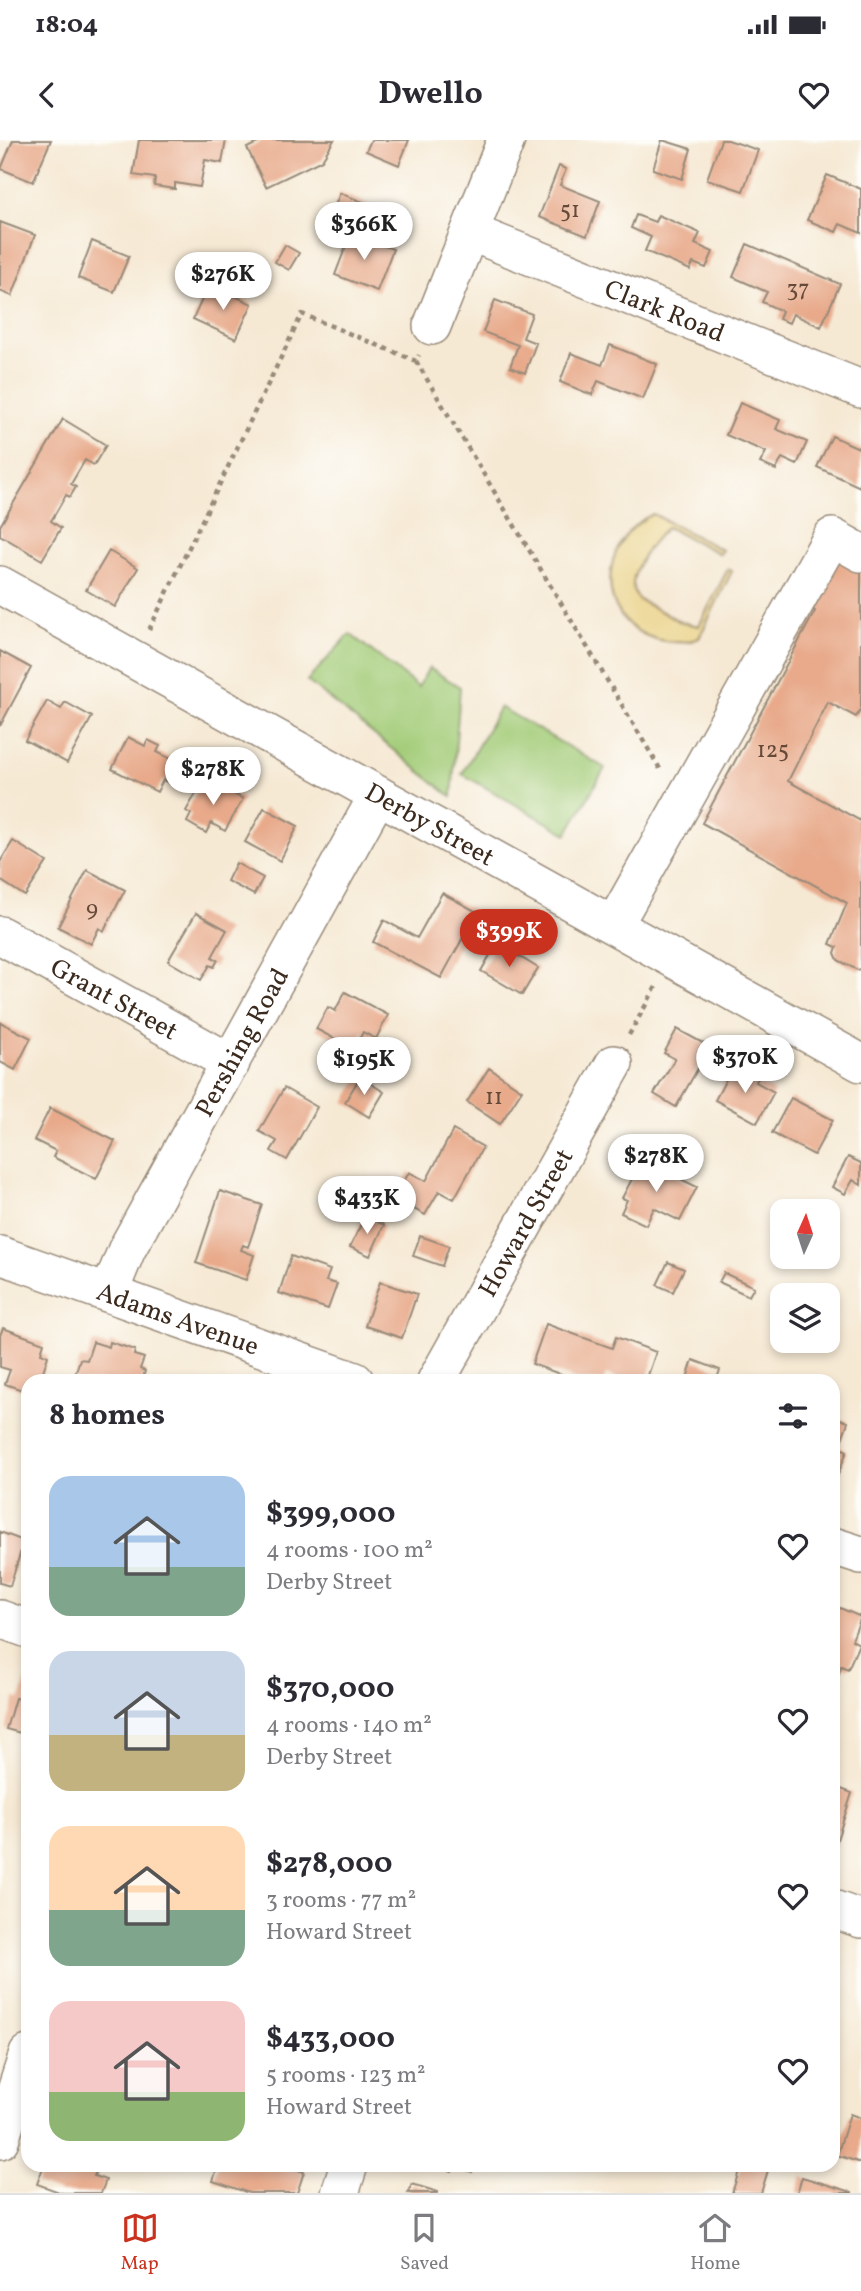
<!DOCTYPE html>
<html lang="en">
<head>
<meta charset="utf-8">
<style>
  body { margin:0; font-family:Vollkorn,serif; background:#f2f2f3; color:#2b2b33; height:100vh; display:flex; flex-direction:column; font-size:26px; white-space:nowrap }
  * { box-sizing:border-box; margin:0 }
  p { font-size:23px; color:#7c7c81 }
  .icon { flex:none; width:38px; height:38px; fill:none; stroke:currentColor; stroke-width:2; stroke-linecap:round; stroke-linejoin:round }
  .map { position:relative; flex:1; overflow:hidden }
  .sheet { position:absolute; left:21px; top:1234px; width:819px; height:798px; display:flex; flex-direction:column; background:#fff; border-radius:21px; box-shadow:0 4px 10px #0003 }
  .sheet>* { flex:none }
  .needle { width:46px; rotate:3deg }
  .tools { position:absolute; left:770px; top:1059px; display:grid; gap:14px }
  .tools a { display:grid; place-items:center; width:70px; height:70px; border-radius:14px; background:#fff; box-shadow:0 4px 10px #0003; font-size:35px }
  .price { position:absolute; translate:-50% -60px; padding:0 16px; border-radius:24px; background:#fff; color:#222; font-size:23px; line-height:46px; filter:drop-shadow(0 2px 4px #0008) }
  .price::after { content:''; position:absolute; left:50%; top:42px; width:21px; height:16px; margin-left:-10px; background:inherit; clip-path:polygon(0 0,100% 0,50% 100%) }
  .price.active { background:#c8321e; color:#fff }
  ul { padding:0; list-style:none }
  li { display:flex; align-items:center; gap:21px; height:175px; padding:0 28px }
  li span { display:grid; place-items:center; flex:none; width:196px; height:140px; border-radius:21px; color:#555 }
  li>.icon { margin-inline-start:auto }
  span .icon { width:84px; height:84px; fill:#fffc; stroke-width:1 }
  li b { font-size:30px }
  h2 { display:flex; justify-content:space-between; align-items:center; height:84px; padding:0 28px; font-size:30px }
  .status { display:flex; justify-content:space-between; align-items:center; height:49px; padding:0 35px; background:#fff; direction:ltr }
  .status svg { height:19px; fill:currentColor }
  header { display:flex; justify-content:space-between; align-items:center; height:91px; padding:0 28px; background:#fff; font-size:32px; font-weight:700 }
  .tabs { display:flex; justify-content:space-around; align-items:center; height:98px; border-top:2px solid #e1e1e2; background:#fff; font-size:19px; color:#7c7c81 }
  .tabs a { display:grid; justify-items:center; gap:4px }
  .tabs .active { color:#c8321e }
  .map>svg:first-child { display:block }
  .green { fill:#a3cc78; stroke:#6f7b4b; stroke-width:2 }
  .sand { fill:#eeda9e; stroke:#94825e; stroke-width:2 }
  .building { fill:#e8aa8b }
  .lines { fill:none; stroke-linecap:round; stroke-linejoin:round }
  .minor-casing { stroke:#988a79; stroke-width:40 }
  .path { stroke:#988a79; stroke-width:4.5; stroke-dasharray:5 5; stroke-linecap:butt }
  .minor { stroke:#fff; stroke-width:37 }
  .labels { text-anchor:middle; stroke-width:7; stroke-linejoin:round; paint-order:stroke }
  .number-label { font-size:23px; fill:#664a39 }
  .street-label { font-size:26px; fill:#3b2a1e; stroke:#fdfcf7 }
</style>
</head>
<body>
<div class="status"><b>18:04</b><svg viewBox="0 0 49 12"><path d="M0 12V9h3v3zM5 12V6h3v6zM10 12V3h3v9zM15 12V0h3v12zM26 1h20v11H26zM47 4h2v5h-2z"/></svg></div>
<header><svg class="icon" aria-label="back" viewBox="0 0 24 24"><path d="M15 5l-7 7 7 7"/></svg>Dwello<svg class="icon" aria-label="heart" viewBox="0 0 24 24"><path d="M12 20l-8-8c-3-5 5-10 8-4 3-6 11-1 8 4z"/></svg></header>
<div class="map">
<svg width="861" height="2053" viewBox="0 0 861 2053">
  <rect width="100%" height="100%" fill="#fdfcf7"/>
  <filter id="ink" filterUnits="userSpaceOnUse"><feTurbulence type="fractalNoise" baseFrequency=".0143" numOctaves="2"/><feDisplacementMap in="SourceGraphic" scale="14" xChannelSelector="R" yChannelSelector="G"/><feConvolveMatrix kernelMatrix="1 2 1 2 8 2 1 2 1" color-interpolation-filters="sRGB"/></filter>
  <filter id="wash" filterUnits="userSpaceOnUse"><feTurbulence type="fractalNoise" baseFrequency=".00686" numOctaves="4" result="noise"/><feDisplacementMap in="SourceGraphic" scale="28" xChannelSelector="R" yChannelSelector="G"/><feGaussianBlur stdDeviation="1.57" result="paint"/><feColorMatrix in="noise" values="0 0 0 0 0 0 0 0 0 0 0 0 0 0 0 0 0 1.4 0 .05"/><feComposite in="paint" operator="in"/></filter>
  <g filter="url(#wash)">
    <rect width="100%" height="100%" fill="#f6e9d4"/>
    <path class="green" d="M350 494 418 547 429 528 460 547 452 657 307 541Z
      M500 567 605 628 567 694 462 634Z"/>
    <path class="sand" d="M653 374 722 410 720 414 667 387C652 401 620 441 639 460L681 482 699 486 728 429 732 431 699 498C684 504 672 503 656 499 592 481 599 399 653 374Z"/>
    <g id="blocks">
      <path class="building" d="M13 0H51L33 42 1 29Z
        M139 0H226L222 23 205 20 200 47 175 43V49L154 46 155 38 133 35Z
        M264 0H334L322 20 266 47 247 8Z
        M371 0H409L399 25 366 11Z
        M662 0 691 9 682 39 653 29Z
        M721 0H728L758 10 743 51 707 39Z
        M559 26 566 29 560 45 600 61 587 96 539 77Z
        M827 35 861 49V93L840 84 836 92 807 80Z
        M340 53 370 65 363 81 334 68Z
        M636 75 655 82 658 75 700 93 695 104 713 112 706 128 693 123 690 130 645 111 651 97 631 88Z
        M0 82 35 95 12 156 0 151Z
        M351 93 393 109 377 151 335 135Z
        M92 101 129 116 114 152 78 138Z
        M747 104 840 144 821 187 793 174 789 183 779 179 782 171 762 162 767 152 733 137Z
        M285 105 299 113 289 130 275 122Z
        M209 144 252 164 236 199 193 179Z
        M495 160 532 174 523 198 536 203 525 233 510 227 518 205 483 192Z
        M610 205 657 224 643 259 598 241 592 255 560 242 571 213 602 225Z
        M740 263 780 280 776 289 807 302 797 325 782 318 776 330 760 323 766 312 726 295Z
        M63 279 106 305 94 325 85 320 71 344 76 347 70 357 66 355 51 381 61 388 42 420 0 395V386Z
        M832 296 861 309 860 347 817 327Z
        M109 411 138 428 115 467 86 450Z
        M836 416 861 429V569L856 577 828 562 788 641 861 681V829L857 830 838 820 835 813 837 807 830 804 847 763 702 683 815 471 807 465Z
        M0 511 31 528 0 586Z
        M47 561 61 569 65 562 92 577 67 623 25 600Z
        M128 597 145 606 148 600 160 606 157 612 185 626 175 646 163 640 157 652 112 629Z
        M205 638 243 659 225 691 211 683 206 693 187 682 191 674 186 671Z
        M264 668 298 686 280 721 245 702Z
        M13 701 47 722 25 756 0 740V722Z
        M236 723 263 738 254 755 227 741Z
        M87 730 125 750 104 791 99 788 91 804 58 787Z
        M442 753 477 772 441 838 373 802 384 780 417 798Z
        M196 773 227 790 212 817 218 820 214 827 210 825 201 840 168 821Z
        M497 803 538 828 522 855 481 831Z
        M345 852 388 875 376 899 363 892 354 909 316 889 328 867 335 871Z
        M0 882 31 898 15 930 0 922Z
        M677 889 710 907 676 967 654 954 675 919 664 913Z
        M489 928 522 950 500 984 467 962Z
        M732 928 749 937 752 932 759 936 756 942 774 952 757 983 715 960Z
        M360 937 384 952 369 977 345 962Z
        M284 948 317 967 287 1020 271 1011 277 1001 259 991Z
        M791 958 833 980 814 1015 772 993Z
        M50 968 115 1001 96 1039 53 1017 56 1011 34 1000Z
        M453 990 483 1007 454 1059 439 1051 425 1075 395 1059 409 1032 426 1041Z
        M848 1017 861 1023V1045L853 1040 845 1054 832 1047Z
        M642 1020 697 1047 680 1081 654 1068 646 1085 621 1073 627 1060 622 1058Z
        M220 1051 262 1065 248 1107 243 1105 241 1110 254 1115 246 1140 196 1123Z
        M365 1076 384 1085 370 1116 350 1107Z
        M420 1096 449 1106 442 1126 413 1116Z
        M291 1116 330 1130 326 1141 337 1144 328 1169 279 1153Z
        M668 1122 684 1129 673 1152 657 1145Z
        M724 1133 754 1147 749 1156 719 1142Z
        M380 1142 417 1154 402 1198 365 1186Z
        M546 1184 612 1208 616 1197 656 1212 646 1241H625L606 1234 604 1241H579L532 1224Z
        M3 1188 44 1203 41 1213 48 1216 40 1241H28V1252L5 1244 10 1230 0 1227V1195Z
        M93 1202 109 1207 110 1202 135 1210 134 1215 144 1218 140 1229 145 1231 142 1241H73L80 1219 87 1220Z
        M693 1220 720 1230 716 1241H686Z
        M833 1276 848 1282 839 1307 847 1311 833 1348Z
        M0 1392 24 1401 10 1446 0 1443Z
        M833 1465 861 1477 852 1500 859 1504 848 1529 841 1526 834 1553Z
        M28 1533V1595L6 1589 15 1558 20 1559Z
        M833 1646 852 1653 834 1709 833 1708Z
        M850 1974 861 1978V2023L837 2015Z
        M44 2025H98L94 2036 106 2040 101 2053H62L37 2044Z
        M218 2025H296L295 2029 304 2032 297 2053H249L213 2041Z
        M436 2025H474L472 2032 454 2026 452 2031Z
        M741 2025 769 2027 761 2053H732Z
        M802 2037 852 2052V2053H797Z
        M412 2044 438 2052V2053H408Z"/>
    </g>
  </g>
  <g filter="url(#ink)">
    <use href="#blocks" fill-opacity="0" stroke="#988a79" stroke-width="2"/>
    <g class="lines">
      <defs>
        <g id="minor">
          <path id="s1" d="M470 92 861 249"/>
          <path d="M432 186 506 0"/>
          <path id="s2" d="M0 445 861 923"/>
          <path d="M614 785 832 397 861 413"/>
          <path id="s3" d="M0 795 231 923"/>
          <path id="s4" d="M0 1115 355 1241"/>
          <path id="s5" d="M109 1153 127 1109 378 655"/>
          <path id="s6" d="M436 1241 614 924"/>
          <path d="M833 1406 861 1415"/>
          <path d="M0 1479 28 1489"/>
          <path d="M833 1769 861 1779"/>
          <path d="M0 2000 28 1914"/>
          <path d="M340 2053 349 2025"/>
        </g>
      </defs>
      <use href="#minor" class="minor-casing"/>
      <path class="path" d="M416 221 662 632
        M149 490 302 174 416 221 419 215
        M629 895 657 845"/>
      <use href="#minor" class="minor"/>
    </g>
  </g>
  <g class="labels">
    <g class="number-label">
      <text x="570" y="77">51</text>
      <text x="798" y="156">37</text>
      <text x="773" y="617">125</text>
      <text x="92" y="776">9</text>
      <text x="494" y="964">11</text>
    </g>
    <g class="street-label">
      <text dy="9" stroke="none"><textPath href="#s1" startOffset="210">Clark Road</textPath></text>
      <text dy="9" stroke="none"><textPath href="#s2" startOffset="492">Derby Street</textPath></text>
      <text dy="9" stroke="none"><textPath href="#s3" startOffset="131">Grant Street</textPath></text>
      <text dy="9" stroke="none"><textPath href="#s5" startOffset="284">Pershing Road</textPath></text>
      <text dy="9" stroke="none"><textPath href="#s6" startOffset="182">Howard Street</textPath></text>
      <text dy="9" stroke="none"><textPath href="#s4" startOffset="189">Adams Avenue</textPath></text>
    </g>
  </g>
</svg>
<div class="tools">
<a><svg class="needle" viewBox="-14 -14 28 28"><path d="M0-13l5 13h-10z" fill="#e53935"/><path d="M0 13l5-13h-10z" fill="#7c7c81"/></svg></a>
<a><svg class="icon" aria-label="layers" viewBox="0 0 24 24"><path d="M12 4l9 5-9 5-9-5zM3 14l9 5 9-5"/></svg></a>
</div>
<b class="price" style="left:364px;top:122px">$366K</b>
<b class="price" style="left:223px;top:172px">$276K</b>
<b class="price" style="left:213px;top:667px">$278K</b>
<b class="price active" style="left:509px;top:829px">$399K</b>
<b class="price" style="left:745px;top:955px">$370K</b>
<b class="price" style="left:364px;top:957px">$195K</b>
<b class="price" style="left:656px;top:1054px">$278K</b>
<b class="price" style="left:367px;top:1096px">$433K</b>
<section class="sheet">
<h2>8 homes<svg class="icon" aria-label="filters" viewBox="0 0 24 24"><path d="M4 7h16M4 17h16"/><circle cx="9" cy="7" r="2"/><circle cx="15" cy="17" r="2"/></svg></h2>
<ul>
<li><span style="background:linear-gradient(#a9c7e8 65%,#7fa58c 0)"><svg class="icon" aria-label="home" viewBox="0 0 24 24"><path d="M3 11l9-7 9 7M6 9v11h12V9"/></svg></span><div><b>$399,000</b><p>4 rooms · 100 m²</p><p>Derby Street</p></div><svg class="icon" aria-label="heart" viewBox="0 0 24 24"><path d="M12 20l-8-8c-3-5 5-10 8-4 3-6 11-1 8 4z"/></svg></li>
<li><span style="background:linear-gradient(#c9d6e8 60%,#c2b280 0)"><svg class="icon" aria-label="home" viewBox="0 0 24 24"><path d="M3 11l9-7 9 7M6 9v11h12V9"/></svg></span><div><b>$370,000</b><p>4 rooms · 140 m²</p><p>Derby Street</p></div><svg class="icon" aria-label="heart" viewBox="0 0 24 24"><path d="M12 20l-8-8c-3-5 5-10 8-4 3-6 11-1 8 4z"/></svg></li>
<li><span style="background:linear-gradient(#ffd9b3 60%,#7fa58c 0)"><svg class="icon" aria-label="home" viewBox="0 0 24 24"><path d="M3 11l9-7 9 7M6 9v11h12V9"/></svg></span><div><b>$278,000</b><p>3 rooms · 77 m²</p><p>Howard Street</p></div><svg class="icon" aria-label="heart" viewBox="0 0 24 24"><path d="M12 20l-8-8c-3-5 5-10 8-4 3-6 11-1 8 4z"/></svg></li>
<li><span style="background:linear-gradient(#f6c9c9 65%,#8fb573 0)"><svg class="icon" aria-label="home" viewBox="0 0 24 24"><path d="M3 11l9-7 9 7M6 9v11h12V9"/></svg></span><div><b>$433,000</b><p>5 rooms · 123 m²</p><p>Howard Street</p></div><svg class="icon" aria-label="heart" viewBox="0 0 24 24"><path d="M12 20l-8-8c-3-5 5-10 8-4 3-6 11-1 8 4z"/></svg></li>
</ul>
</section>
</div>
<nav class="tabs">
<a class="active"><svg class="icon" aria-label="map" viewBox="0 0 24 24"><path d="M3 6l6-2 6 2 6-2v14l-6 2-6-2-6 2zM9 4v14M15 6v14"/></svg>Map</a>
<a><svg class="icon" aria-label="saved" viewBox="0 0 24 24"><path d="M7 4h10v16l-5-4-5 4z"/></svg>Saved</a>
<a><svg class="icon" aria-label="home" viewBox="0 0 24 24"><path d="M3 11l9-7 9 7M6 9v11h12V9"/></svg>Home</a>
</nav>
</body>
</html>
